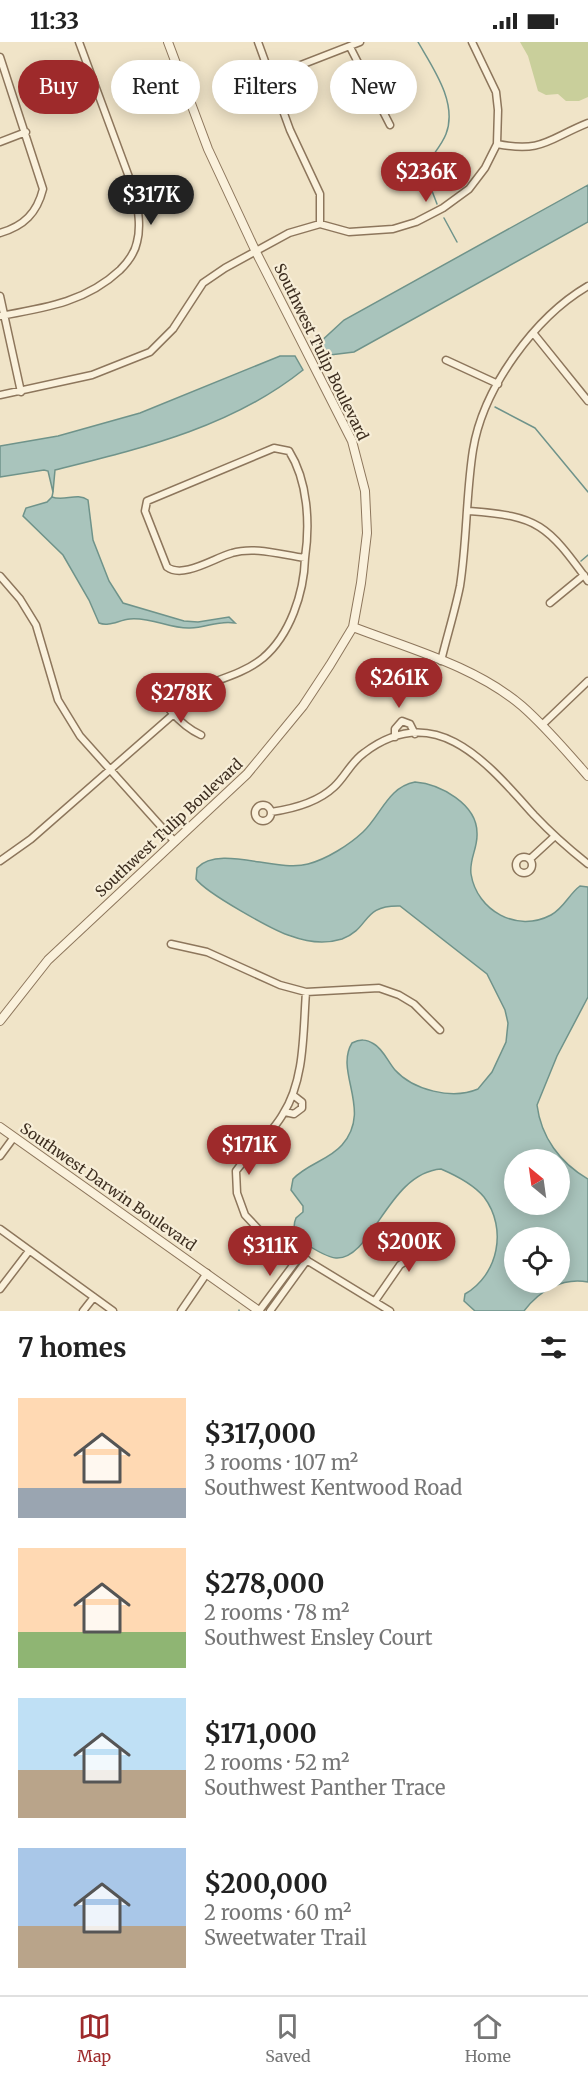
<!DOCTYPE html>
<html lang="en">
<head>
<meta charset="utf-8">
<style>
  body { margin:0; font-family:Merriweather,serif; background:#f6f6f6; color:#222; height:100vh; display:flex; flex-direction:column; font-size:22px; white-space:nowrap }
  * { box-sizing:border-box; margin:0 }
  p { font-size:20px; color:#767676 }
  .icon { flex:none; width:33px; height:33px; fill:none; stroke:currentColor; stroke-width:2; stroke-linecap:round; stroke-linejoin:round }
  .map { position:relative; height:1269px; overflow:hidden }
  .details { display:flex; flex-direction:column; background:#fff; flex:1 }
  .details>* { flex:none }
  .banner { position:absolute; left:18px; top:18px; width:552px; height:54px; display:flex; gap:12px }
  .needle { width:39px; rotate:331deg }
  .buttons { position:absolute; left:504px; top:1107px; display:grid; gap:12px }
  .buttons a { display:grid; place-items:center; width:66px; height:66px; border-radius:50%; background:#fff; box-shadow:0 3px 15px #0003; font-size:30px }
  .price { position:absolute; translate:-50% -51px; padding:0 14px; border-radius:21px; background:#9e2a2b; color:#fff; font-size:20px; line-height:39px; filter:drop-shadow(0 2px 3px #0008) }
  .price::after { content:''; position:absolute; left:50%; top:36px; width:18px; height:14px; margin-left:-9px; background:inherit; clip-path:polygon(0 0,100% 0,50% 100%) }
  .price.current { background:#222; color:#fff }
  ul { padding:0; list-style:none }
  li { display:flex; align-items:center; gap:18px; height:150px; padding:0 18px }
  li span { display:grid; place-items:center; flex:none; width:168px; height:120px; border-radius:0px; color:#555 }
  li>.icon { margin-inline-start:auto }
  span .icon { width:72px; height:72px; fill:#fffc; stroke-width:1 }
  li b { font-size:26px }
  h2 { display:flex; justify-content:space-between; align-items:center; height:72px; padding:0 18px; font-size:26px }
  .chip { padding:0 21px; border-radius:27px; background:#fff; box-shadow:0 3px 15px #0003; font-size:21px; line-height:54px }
  .chip.current { background:#9e2a2b; color:#fff }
  .status { display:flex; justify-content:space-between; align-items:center; height:42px; padding:0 30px; background:#fff; direction:ltr }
  .status svg { height:16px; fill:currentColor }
  .menu { display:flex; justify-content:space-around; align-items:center; height:84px; border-top:2px solid #e0e0e0; background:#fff; font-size:16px; color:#767676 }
  .menu a { display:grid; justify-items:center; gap:3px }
  .menu .current { color:#9e2a2b }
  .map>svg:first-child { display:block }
  .green { fill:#c9cf9b }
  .water { fill:#a9c4bc; stroke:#6f938a; stroke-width:1.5; fill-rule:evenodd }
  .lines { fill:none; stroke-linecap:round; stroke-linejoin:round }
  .stream { stroke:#6f938a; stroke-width:1.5 }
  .minor-casing { stroke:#8d765c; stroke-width:9 }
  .tertiary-casing { stroke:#8d765c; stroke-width:10 }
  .minor { stroke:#faf1dc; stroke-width:6 }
  .tertiary { stroke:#faf1dc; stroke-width:8 }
  .labels { text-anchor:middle; stroke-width:4.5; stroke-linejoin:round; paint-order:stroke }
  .street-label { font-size:15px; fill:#3d2e20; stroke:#f7eed8 }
</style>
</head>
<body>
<div class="status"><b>11:33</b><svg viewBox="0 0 49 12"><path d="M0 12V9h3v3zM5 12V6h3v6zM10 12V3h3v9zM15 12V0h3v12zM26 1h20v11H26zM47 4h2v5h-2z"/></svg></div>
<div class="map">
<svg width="588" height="1269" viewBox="0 0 588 1269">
  <rect width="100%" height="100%" fill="#f0e4c8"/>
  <path class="green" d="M520 0H588V55L579 59H566L558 52 546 53 538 49 528 14Z"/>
  <path class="water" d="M588 143V180L354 310 322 314 317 303 344 278Z
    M280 314H295L303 328C232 385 143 406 55 428L53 450 48 429 44 428 0 435V404L58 394 140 371Z
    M52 455C64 460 77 450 88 458L93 498 109 539 123 561 184 579 198 580 229 575 235 581C217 578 207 586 190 586 170 587 152 575 130 577 119 578 109 585 99 581L89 558 63 513 23 474 26 466 47 460Z
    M415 740C440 742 477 762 477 791 478 806 469 817 471 832 477 869 517 891 551 873 564 866 569 852 580 844L588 845V955L557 1014 537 1063C541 1095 560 1121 588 1137V1240C562 1235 539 1249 524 1269H475L464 1259 465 1252C498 1233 508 1187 484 1155 474 1143 455 1133 441 1127 388 1131 372 1218 336 1216 326 1215 312 1206 303 1200 295 1195 292 1185 296 1176L303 1170V1164L291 1148 293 1137C307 1122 329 1118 342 1103 373 1068 334 1030 352 1001 360 997 366 997 374 1002 383 1007 388 1020 395 1028 413 1048 452 1058 478 1047L492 1030 506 1000 508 981 505 968 487 932 400 864C361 863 371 886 342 897 326 902 307 900 291 894 274 889 206 851 196 837L197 826C219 802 277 831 308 822 327 817 349 803 363 790 381 773 388 745 415 740ZM514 1118H560V1162H514ZM514 1196H560V1240H514Z"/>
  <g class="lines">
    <path class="stream" d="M418 0C433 26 458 61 446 92 441 105 430 115 424 128L437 162
      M444 176 457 200
      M495 365 535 386 588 450
      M52 455 53 450
      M581 519 588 513
      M239 1269V1268"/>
    <defs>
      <path id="minor" d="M258 0 290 88 320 152V182
        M350 5 390 83
        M0 15 43 147C37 171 24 184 0 191
        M270 35 360 0
        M0 100 26 90
        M497 102C543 111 548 97 588 81
        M0 254 21 350
        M0 274C45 266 86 260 120 228 127 221 135 210 137 200 141 185 138 169 136 154L79 0
        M534 292 588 359
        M446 318 498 342
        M0 353 92 333 150 310 173 287 203 241 225 226 289 191 320 182 349 190 393 187 416 180 443 166 469 147 485 126 497 102 498 68 496 50 472 0
        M274 406 289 409C308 439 310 482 305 516 282 513 255 504 232 511 214 516 183 537 167 525L145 469 147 459Z
        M469 469C539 474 547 483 588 539
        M0 534 20 557 36 583 58 658 80 694 175 800
        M550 561 584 533
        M441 619C447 594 455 569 460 544 467 499 466 452 473 408 483 346 535 275 588 244
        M153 636C157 658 181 684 201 693
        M542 683 588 639
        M395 695V687L402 679 410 682 415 692
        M255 771a8 8 0 1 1 16 0a8 8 0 1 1-16 0Z
        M271 770C292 767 318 760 334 745 345 735 351 720 364 711 436 656 489 723 534 773 551 791 569 807 588 822
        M516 823a8 8 0 1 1 16 0a8 8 0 1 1-16 0Z
        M530 817 555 794
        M0 819 31 797 208 642C227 635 247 629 263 616 290 593 304 551 305 516
        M171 902 207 910 280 943 306 950 379 946 399 953 414 962 440 988
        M306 950C303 990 305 1038 283 1072 271 1093 251 1109 236 1129L237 1151 245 1173 262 1191 390 1269
        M285 1070 294 1072 302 1066V1060L293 1053
        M0 1114 14 1095
        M0 1187 113 1269
        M0 1247 29 1209
        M375 1259 400 1223 437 1198
        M83 1269 94 1255
        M181 1269 207 1231
        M259 1269 300 1214
        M270 1269 307 1218"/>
      <path id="tertiary" d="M353 585C410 607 475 624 522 664 546 685 567 710 588 734
        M0 979 48 918 247 732 303 664 330 623 353 585 361 541 367 491 365 449 352 399 256 210 208 107 168 0
        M0 1085 259 1269"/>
    </defs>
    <use href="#minor" class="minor-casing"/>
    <use href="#tertiary" class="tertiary-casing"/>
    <use href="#minor" class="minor"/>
    <use href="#tertiary" class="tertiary"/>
  </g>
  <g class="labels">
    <g class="street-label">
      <text transform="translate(321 310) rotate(64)" y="5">Southwest Tulip Boulevard</text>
      <text transform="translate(169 786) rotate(-43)" y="5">Southwest Tulip Boulevard</text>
      <text transform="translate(108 1145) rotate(35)" y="5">Southwest Darwin Boulevard</text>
    </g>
  </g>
</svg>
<div class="buttons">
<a><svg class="needle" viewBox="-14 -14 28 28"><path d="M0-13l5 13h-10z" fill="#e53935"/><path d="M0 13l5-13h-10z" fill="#767676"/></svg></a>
<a><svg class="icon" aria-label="locate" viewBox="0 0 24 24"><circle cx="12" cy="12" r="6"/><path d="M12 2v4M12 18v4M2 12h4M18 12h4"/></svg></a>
</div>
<b class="price" style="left:426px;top:161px">$236K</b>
<b class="price current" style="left:151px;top:184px">$317K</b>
<b class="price" style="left:399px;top:667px">$261K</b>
<b class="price" style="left:181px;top:682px">$278K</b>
<b class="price" style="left:249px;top:1134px">$171K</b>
<b class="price" style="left:409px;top:1231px">$200K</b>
<b class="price" style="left:270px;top:1235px">$311K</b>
<div class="banner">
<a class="chip current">Buy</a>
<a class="chip">Rent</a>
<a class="chip">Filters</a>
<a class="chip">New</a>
</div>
</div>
<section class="details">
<h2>7 homes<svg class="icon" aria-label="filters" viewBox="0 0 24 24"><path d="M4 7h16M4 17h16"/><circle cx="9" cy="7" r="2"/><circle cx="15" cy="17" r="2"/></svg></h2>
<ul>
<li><span style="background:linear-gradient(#ffd9b3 75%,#9aa5b1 0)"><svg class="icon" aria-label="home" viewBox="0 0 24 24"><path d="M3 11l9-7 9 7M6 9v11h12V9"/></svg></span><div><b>$317,000</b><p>3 rooms · 107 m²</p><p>Southwest Kentwood Road</p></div></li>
<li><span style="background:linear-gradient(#ffd9b3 70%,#8fb573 0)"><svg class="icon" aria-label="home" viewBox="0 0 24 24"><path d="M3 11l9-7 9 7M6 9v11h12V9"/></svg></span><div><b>$278,000</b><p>2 rooms · 78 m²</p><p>Southwest Ensley Court</p></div></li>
<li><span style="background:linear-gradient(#bfe0f5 60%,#b9a48a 0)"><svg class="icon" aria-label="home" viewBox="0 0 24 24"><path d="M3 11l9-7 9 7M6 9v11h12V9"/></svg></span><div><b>$171,000</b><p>2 rooms · 52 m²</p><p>Southwest Panther Trace</p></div></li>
<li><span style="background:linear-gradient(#a9c7e8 65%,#b9a48a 0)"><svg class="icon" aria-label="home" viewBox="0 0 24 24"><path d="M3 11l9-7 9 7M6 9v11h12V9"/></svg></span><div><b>$200,000</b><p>2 rooms · 60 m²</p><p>Sweetwater Trail</p></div></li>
</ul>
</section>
<nav class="menu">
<a class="current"><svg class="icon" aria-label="map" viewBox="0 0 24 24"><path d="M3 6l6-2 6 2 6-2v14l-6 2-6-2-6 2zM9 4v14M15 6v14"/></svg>Map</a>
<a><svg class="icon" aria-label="saved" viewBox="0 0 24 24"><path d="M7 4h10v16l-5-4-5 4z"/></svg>Saved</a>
<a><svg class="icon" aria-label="home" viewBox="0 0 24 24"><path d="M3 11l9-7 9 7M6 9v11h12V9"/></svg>Home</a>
</nav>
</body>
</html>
